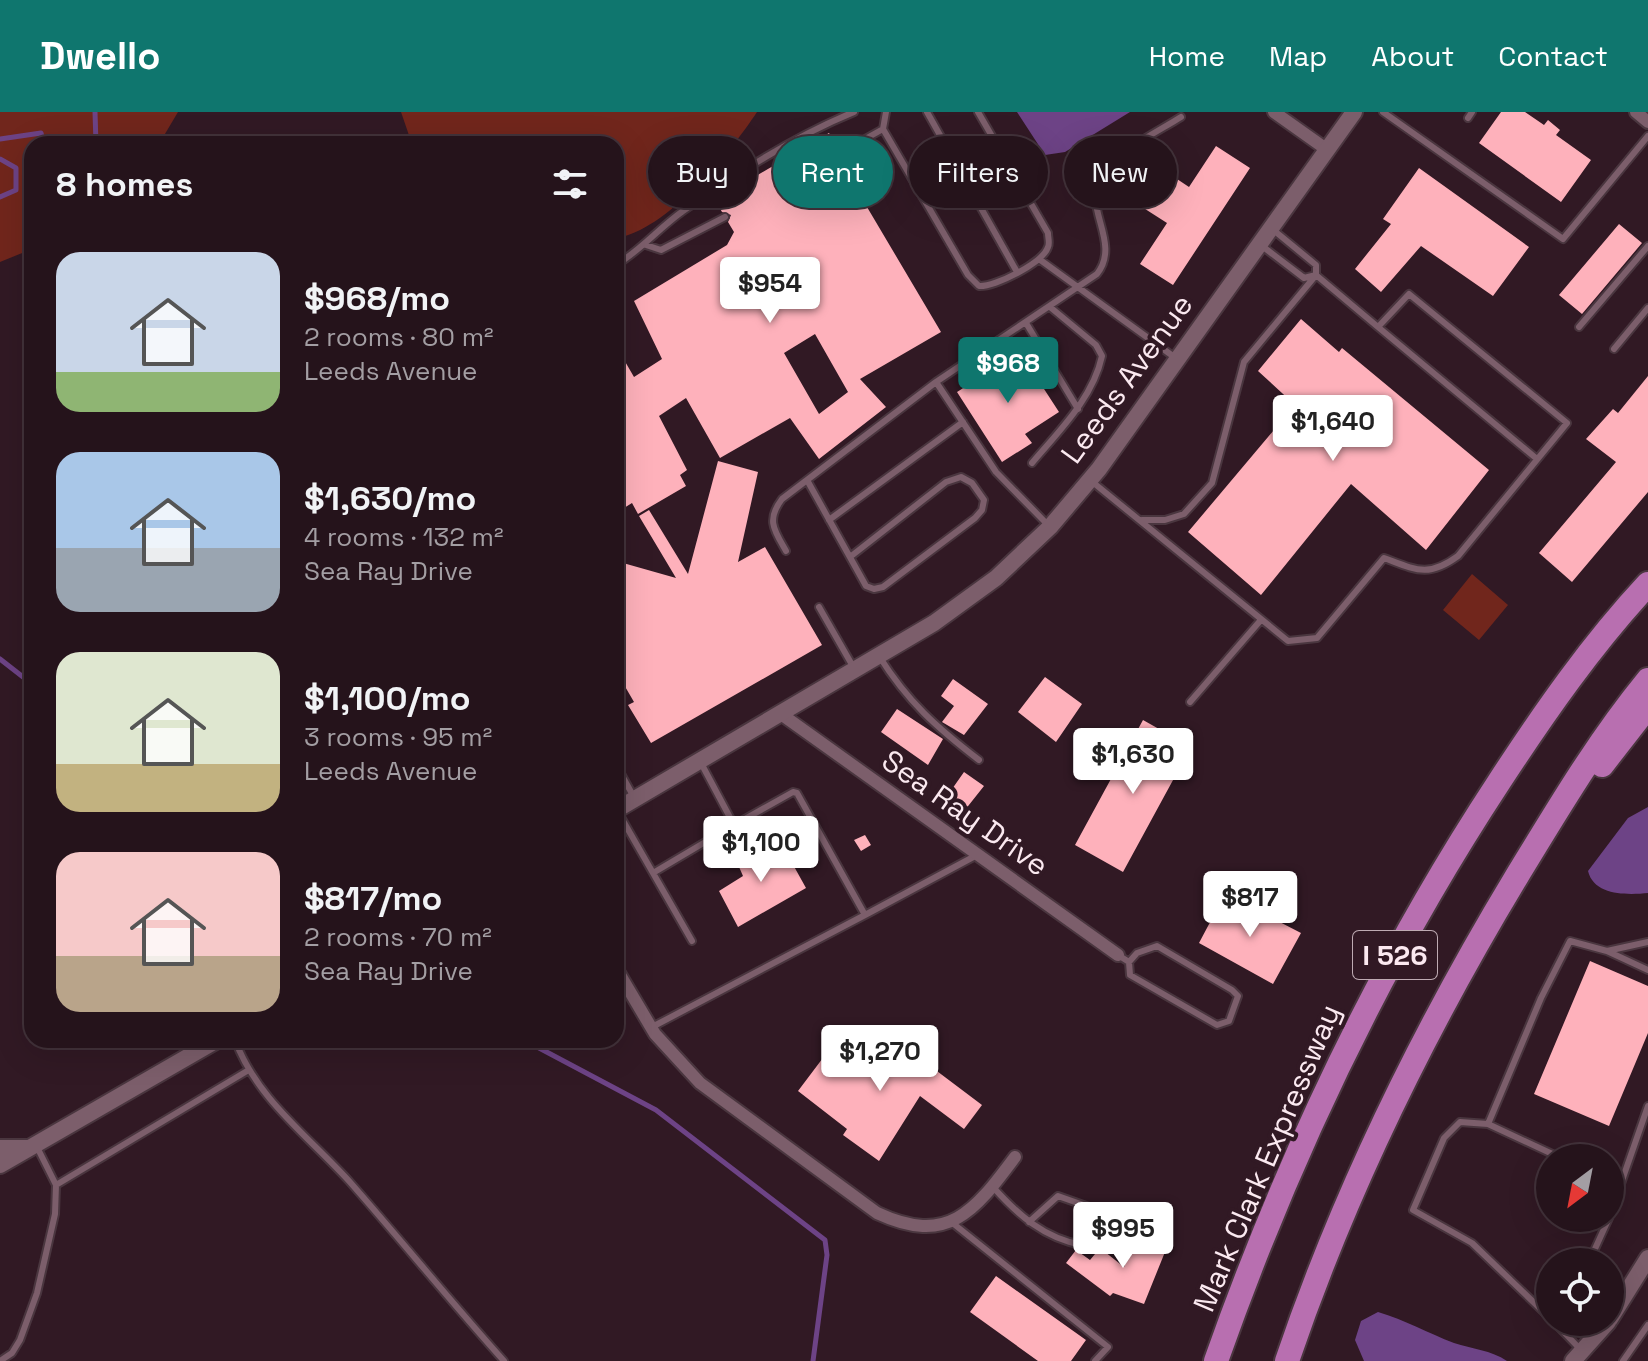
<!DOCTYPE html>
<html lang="en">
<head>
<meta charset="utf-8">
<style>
  body { margin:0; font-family:"Space Grotesk",sans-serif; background:#2d1c24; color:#f1f3f6; height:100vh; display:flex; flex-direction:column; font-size:30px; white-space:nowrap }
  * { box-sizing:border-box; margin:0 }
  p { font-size:26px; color:#a39ea3 }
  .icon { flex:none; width:44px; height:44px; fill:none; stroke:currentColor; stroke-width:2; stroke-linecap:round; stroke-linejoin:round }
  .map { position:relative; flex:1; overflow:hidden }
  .details { position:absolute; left:24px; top:24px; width:600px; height:912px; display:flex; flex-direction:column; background:#25131b; border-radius:24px; box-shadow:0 8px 32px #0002,0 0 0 2px #42323a }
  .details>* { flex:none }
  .hud { position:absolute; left:648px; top:24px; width:760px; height:72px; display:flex; gap:16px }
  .needle { width:52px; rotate:212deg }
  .tools { position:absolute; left:1536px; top:1032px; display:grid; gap:16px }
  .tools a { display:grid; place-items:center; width:88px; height:88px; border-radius:50%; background:#25131b; box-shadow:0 8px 32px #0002,0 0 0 2px #42323a; font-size:40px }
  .price { position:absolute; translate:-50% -68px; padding:0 18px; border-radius:8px; background:#fff; color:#222; font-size:26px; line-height:52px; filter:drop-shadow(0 2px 4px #0008) }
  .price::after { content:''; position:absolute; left:50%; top:48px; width:24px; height:18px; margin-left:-12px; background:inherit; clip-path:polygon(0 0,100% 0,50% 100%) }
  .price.selected { background:#0f766e; color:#fff }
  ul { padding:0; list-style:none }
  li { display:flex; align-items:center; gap:24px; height:200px; padding:0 32px }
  li span { display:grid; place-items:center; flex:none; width:224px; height:160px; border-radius:24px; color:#555 }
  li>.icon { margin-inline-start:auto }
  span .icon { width:96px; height:96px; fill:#fffc; stroke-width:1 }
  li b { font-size:34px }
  h2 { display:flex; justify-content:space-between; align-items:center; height:96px; padding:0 32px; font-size:34px }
  .pill { padding:0 28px; border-radius:36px; background:#25131b; box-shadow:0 8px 32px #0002,0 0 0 2px #42323a; font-size:28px; line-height:72px }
  .pill.selected { background:#0f766e; color:#fff }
  header { display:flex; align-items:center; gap:48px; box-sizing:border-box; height:112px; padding:0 40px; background:#0f766e; color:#fff }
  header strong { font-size:38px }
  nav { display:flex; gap:44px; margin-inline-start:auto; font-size:28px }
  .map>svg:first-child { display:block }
  .green { fill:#71261c }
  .water { fill:#6d4386 }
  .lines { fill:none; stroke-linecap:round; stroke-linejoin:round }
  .stream { stroke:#6d4386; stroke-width:5 }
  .building { fill:#feb1bb; fill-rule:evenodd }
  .service-casing { stroke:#4a363f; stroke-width:10 }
  .minor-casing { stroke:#4a363f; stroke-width:16 }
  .tertiary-casing { stroke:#4a363f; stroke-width:20 }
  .motorway-casing { stroke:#4a363f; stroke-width:28 }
  .service { stroke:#7c5e6b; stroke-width:6 }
  .minor { stroke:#7c5e6b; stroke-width:12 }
  .tertiary { stroke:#7c5e6b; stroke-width:16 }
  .motorway { stroke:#b86fb0; stroke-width:24 }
  .labels { text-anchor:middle; stroke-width:8; stroke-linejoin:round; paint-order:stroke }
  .shield { fill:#311924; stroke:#beabb3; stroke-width:2 }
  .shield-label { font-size:28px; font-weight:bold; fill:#fbe9f0 }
  .street-label { font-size:30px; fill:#fbe9f0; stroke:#311924 }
</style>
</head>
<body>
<header>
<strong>Dwello</strong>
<nav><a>Home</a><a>Map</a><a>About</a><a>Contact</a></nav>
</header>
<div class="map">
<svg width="1648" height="1249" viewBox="0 0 1648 1249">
  <rect width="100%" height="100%" fill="#311924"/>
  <path class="green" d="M0 0H178L159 32H32V137L0 150Z
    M401 0H757C730 41 666 119 616 126V32H412Z
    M1472 462 1508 493 1479 528 1443 498Z"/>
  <path class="water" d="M1017 0H1130L1065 40 1045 43Z
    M1648 695V781C1628 783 1594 784 1588 759L1628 706Z
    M1378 1200C1405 1208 1428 1221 1454 1231 1472 1237 1491 1238 1507 1249H1364L1355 1228 1361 1209Z"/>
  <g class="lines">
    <path class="stream" d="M95 0 96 32
      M0 27 41 21 44 32
      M0 47 16 56V78L0 85
      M0 547 32 572
      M524 928 656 998 825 1128 827 1143 813 1249"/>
  </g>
  <path class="building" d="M1501 0H1525L1544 13 1548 8 1560 18 1556 23 1591 48 1561 90 1479 31Z
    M829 21 837 36 835 45 843 46 871 88 867 95 941 220 860 267 886 295 819 347 790 306 720 346 686 286 659 304 687 358 680 363 686 374 638 402 632 391 616 401V234L634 265 662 247 634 189 727 133 734 120 728 110 731 103 722 100 715 88ZM815 222 848 280 819 302 784 241Z
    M1216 34 1250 56 1173 173 1140 152 1167 111 1117 79 1141 43 1189 75Z
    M1419 56 1529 135 1493 184 1421 134 1381 180 1355 157 1391 112 1383 107Z
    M1619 112 1642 131 1582 202 1559 183Z
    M1301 207 1339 240 1342 236 1489 358 1426 438 1351 372 1261 483 1188 420 1295 293 1258 259Z
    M1020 240 1059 300 1025 322 1032 331 1002 350 957 280Z
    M1648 264V380L1572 470 1539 441 1616 350 1586 327 1613 297 1618 301Z
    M718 349 758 360 738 450 765 435 822 533 651 631 628 593 634 590 616 559V449L676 466 639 404 649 398 688 462Z
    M1045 565 1082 592 1056 630 1018 600Z
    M953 567 988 592 964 623 942 610 954 594 941 584Z
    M897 597 943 627 928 653 881 620Z
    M1143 608 1191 635 1123 760 1075 733Z
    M964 660 984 674 957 708 938 697Z
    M865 723 871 733 861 739 854 728Z
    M770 729 780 744 786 740 806 776 738 815 719 779 743 764 736 748Z
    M1225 782 1301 821 1273 872 1199 831Z
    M1590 849 1648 874V921L1609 1014 1534 982Z
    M844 918 892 953 905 935 982 993 964 1017 920 984 879 1049 843 1023 847 1017 798 979Z
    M1137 1124 1167 1135 1144 1192 1113 1181 1110 1184 1066 1151 1076 1138 1090 1148 1100 1136 1124 1155Z
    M996 1164 1086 1228 1071 1249H1038L970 1200Z"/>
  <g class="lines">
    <defs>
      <path id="service" d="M886 0 883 17 968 163 979 174C995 175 1043 151 1048 135 1050 131 1048 126 1048 121L978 0
        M927 0 1017 160
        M1383 0 1563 127 1648 24
        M1468 6 1472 0
        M840 41 883 17
        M616 105 622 150
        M646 133 661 138 725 105
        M1262 134 1304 166 1316 163V153L1271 116
        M1039 147 1177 247
        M616 153C641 138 659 116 683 99 738 61 793 25 854 0
        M1026 211 1078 297
        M1378 215 1537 347
        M1579 215 1648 134
        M1614 237 1648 196
        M1032 351C1059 319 1093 286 1102 244L1096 233 1050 195
        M807 368 866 474 874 477 883 475 975 406 982 398 984 388 972 371 961 365 946 370 850 445
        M1090 368 1288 529 1317 526 1384 446C1416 458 1428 466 1458 444L1567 311 1409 182 1378 215 1316 163 1244 250 1212 371 1184 402 1165 408H1142
        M829 408 963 310
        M1048 413 996 360 936 270 1097 162C1122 130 1081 95 1101 63 1114 41 1159 19 1181 5
        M786 439C774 418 766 408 782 387L936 270
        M819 495 855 558
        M879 544C908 590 936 615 979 648
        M1190 590 1260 509
        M616 653 635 687
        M618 700 653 761 734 713
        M653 761 692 829
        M865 803 977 743
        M1607 839 1648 858
        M1118 843 1129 850 1137 841 1157 834 1232 878 1238 884 1229 909 1217 913 1130 863 1129 850
        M652 915 865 803 797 681 793 680 734 713 700 649
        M235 928C257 987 307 1023 349 1069 401 1128 451 1190 504 1249
        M1488 1012 1561 1046
        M56 1073 247 959
        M993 1075C1018 1103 1044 1126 1082 1133L1107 1108 1106 1101 1058 1084 1029 1110
        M1610 1103 1648 994
        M950 1109 1108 1235 1095 1249
        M1589 1150 1609 1106
        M1550 1206 1472 1131 1413 1098 1444 1026 1460 1010 1488 1012 1541 886 1570 829 1607 839 1648 830
        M1554 1210 1582 1239
        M0 1249 12 1241 20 1228 37 1181 55 1102 56 1073 36 1033
        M1623 1249 1648 1213"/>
      <path id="minor" d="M1274 0 1326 37
        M1636 0 1648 10
        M781 602 1118 843
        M616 856 655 922 700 971 877 1101C948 1134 974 1100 1015 1045"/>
      <path id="tertiary" d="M616 698 934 511 996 466 1050 415 1099 357 1354 0
        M0 1036H29
        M0 1053 217 928
        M1610 1207 1648 1146
        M1573 1249 1608 1210"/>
      <path id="motorway" d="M1602 653 1648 594
        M1216 1249C1288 1045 1380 851 1499 670 1544 601 1592 532 1648 472
        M1287 1249C1345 1078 1424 918 1517 764 1558 697 1598 629 1648 568"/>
    </defs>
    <use href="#service" class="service-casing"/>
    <use href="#minor" class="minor-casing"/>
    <use href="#tertiary" class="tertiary-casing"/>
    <use href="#motorway" class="motorway-casing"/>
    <use href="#service" class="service"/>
    <use href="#minor" class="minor"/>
    <use href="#tertiary" class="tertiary"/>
    <use href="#motorway" class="motorway"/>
  </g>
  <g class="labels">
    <rect class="shield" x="1353" y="819" width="84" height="48" rx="6"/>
    <g class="shield-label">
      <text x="1395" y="853">I 526</text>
    </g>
    <g class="street-label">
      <text transform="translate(1127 267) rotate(-54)" y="10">Leeds Avenue</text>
      <text transform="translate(965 701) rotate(35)" y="10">Sea Ray Drive</text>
      <text transform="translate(1267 1046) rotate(-67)" y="10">Mark Clark Expressway</text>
    </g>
  </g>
</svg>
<div class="tools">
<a><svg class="needle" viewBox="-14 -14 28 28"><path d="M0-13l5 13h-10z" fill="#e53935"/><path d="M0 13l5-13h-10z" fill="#a39ea3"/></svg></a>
<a><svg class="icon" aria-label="locate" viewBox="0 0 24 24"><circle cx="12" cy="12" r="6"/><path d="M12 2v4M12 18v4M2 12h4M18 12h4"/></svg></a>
</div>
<b class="price" style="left:770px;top:213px">$954</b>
<b class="price selected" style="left:1008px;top:293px">$968</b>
<b class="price" style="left:1333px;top:351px">$1,640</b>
<b class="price" style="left:1133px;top:684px">$1,630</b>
<b class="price" style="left:761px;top:772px">$1,100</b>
<b class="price" style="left:1250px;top:827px">$817</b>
<b class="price" style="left:880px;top:981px">$1,270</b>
<b class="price" style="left:1123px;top:1158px">$995</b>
<div class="hud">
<a class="pill">Buy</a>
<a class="pill selected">Rent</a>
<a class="pill">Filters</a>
<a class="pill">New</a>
</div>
<section class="details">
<h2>8 homes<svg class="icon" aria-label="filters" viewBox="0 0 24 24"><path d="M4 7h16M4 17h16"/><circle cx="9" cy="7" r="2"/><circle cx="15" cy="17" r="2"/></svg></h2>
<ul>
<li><span style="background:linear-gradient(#c9d6e8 75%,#8fb573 0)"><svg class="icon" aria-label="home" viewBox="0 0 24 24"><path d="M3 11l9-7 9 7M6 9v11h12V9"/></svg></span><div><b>$968/mo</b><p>2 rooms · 80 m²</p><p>Leeds Avenue</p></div></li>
<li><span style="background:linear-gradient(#a9c7e8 60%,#9aa5b1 0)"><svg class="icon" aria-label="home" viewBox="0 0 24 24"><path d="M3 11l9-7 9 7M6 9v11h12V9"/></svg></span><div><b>$1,630/mo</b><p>4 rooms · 132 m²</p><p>Sea Ray Drive</p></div></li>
<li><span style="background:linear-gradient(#dfe7d0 70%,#c2b280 0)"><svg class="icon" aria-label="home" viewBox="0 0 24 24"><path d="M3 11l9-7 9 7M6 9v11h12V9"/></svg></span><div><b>$1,100/mo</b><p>3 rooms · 95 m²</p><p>Leeds Avenue</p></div></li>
<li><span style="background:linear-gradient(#f6c9c9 65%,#b9a48a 0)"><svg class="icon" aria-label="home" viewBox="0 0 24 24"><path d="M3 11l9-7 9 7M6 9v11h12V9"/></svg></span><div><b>$817/mo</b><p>2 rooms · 70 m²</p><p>Sea Ray Drive</p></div></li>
</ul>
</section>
</div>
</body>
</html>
